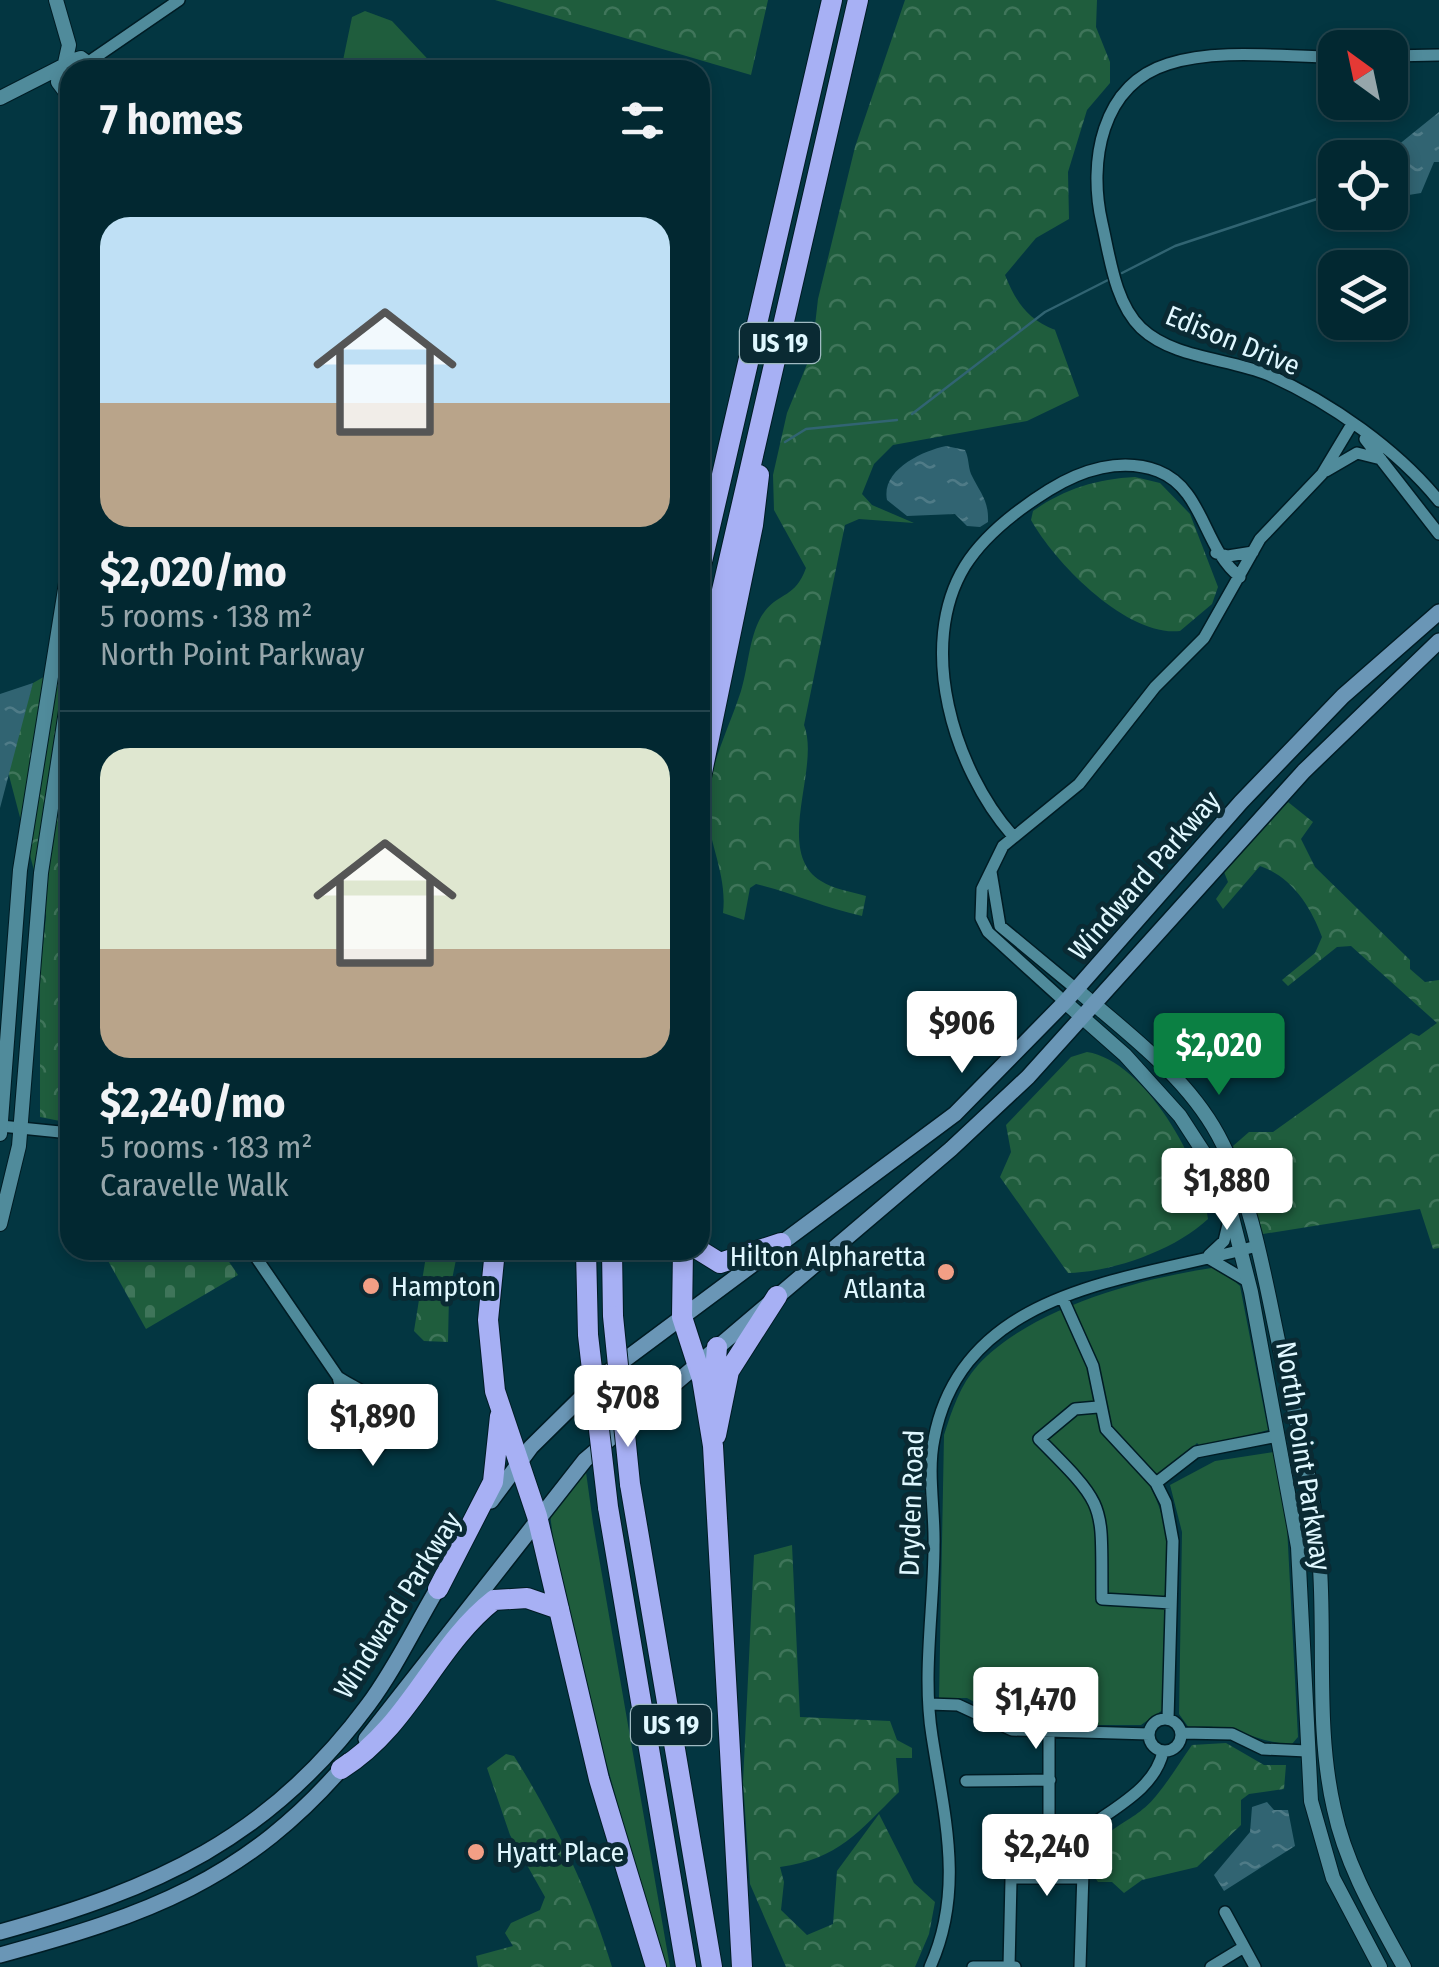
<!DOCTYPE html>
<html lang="en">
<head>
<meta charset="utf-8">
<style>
  body { margin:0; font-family:"Fira Sans Condensed",sans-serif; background:#0c3039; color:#f1f3f6; height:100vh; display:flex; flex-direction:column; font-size:38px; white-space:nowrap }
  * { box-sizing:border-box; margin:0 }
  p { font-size:32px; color:#96a6ab }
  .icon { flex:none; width:55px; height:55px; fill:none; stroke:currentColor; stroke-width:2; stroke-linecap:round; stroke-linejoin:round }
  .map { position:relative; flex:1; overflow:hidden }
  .drawer { position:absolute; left:60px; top:60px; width:650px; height:1200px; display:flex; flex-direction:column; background:#022831; border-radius:30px; box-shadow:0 5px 15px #0003,0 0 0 2px #23444d }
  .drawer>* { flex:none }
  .needle { width:65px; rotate:327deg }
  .fabs { position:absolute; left:1318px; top:30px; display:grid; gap:20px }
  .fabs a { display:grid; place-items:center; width:90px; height:90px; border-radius:20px; background:#022831; box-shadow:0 5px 15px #0003,0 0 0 2px #23444d; font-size:50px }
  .price { position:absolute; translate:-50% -85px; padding:0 22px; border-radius:10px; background:#fff; color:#222; font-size:32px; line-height:65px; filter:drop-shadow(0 2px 5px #0008) }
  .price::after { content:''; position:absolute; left:50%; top:60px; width:30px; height:22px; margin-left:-15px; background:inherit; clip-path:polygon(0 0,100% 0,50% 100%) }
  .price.selected { background:#0b8043; color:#fff }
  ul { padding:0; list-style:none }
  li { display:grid; align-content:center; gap:20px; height:530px; padding:0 40px }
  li+li { border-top:2px solid #23444d }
  li span { display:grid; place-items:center; height:310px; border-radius:30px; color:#555 }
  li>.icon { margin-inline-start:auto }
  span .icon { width:180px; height:180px; fill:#fffc; stroke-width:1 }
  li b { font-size:42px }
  h2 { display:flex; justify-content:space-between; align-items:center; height:120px; padding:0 40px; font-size:42px }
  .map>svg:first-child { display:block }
  .green { fill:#1f5d3d }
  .forest { fill:url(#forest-crowns) }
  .cemetery { fill:url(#cemetery-stones) }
  .water { fill:url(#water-ripples) }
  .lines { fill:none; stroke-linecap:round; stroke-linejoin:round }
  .stream { stroke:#316472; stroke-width:2.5 }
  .minor-casing { stroke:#001c24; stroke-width:14 }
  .tertiary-casing { stroke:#001c24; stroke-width:16 }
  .secondary-casing { stroke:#001c24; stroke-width:18 }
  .motorway-casing { stroke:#001c24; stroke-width:22 }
  .minor { stroke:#508b9b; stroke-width:11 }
  .tertiary { stroke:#508b9b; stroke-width:14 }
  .secondary { stroke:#6a96b6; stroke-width:15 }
  .motorway { stroke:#a7b0f4; stroke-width:20 }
  .motorway-bridge-casing { stroke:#001c24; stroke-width:22; stroke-linecap:butt }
  .motorway-bridge { stroke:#a7b0f4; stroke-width:20 }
  .poi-dot { fill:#f39f85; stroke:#0a2a33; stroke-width:4 }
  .labels { text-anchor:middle; stroke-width:10; stroke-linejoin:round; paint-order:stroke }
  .shield { fill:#0a2a33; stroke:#a0bac2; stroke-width:2.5 }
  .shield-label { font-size:25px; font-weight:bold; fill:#e0f8ff }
  .street-label { font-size:28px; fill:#e0f8ff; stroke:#0a2a33 }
  .poi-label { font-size:28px; fill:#e0f8ff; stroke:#0a2a33; text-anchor:start }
</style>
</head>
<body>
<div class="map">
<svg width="1439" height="1967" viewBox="0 0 1439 1967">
  <defs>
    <pattern id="forest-crowns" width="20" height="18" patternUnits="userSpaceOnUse" patternTransform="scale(2.5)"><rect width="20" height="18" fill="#1f5d3d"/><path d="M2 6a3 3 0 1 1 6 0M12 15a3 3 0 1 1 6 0" fill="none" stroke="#3f755a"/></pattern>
    <pattern id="cemetery-stones" width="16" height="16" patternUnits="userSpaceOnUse" patternTransform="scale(2.5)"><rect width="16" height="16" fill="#1f5d3d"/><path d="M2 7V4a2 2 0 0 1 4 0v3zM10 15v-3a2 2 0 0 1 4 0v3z" fill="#3f755a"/></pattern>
    <pattern id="water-ripples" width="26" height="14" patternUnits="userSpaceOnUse" patternTransform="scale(2.5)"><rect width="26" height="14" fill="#316472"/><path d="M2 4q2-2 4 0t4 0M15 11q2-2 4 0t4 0" fill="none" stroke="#4f7b87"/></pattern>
  </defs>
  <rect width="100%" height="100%" fill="#033641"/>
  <path class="green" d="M365 11 392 21 438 70H341L352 17Z
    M1219 1267 1240 1286 1268 1430 1202 1448 1197 1443 1151 1488C1179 1542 1165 1596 1163 1654L1168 1659 1167 1707 1141 1725H1032L1007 1720 967 1698H939L944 1435C952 1410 960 1385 978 1365 1030 1308 1144 1277 1219 1267Z
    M1274 1452 1287 1526 1298 1737 1292 1744C1253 1743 1234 1721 1189 1728L1179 1714 1182 1532 1170 1485 1215 1461Z
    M586 1472 593 1523 670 1967H663L605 1758 553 1538 550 1514Z"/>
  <path class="forest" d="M495 0H768L751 75Z
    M905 0H1097L1096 27 1110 62V83L1087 110 1068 172 1069 219 1036 238 1005 275C1016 302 1027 319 1055 330L1079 396 1027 421 893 445 874 464 862 494 872 505 914 523 859 519 845 525 804 725C821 768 773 851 821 881 833 889 852 892 866 896L862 916C825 908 793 893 756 884L750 888 744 920 723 913C728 869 703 837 708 794 713 758 730 725 741 691 749 666 749 632 765 611 780 592 795 598 806 568L774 510 773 475 787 413 812 352 818 299 855 147Z
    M1135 477 1160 483 1190 514 1218 587 1212 604 1180 631C1127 637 1055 563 1031 520L1033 511C1064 489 1097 479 1135 477Z
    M70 662V1123L40 1117V974L46 916 7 768 33 683Z
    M1288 802 1313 822 1301 839 1315 867 1410 960V969L1425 982 1439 980V1248L1433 1249 1420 1209 1263 1234 1233 1146 1249 1132H1273L1411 1033 1419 1036 1437 1023 1351 946 1337 947 1288 986 1282 980 1315 953 1322 937C1311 907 1292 877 1260 866L1223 909 1216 899 1228 882 1224 872Z
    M1087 1052C1145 1061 1203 1164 1208 1219 1175 1250 1113 1272 1068 1273L1000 1177 1011 1152 1006 1125 1071 1057Z
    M427 1250H458L449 1294 448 1342 424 1341 414 1331Z
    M792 1545 800 1717 890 1721 897 1740 912 1748V1758H896L899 1792C858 1832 839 1859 780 1867L784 1882 781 1910 807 1935 833 1924 837 1871 879 1814 914 1883 935 1902 929 1934 915 1967H786L750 1884 743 1782 754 1555Z
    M1226 1743 1264 1765H1286L1284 1789 1249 1794 1241 1800V1825L1197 1867 1142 1880 1124 1893 1112 1882H1098L1091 1872C1100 1820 1128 1830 1156 1796 1170 1779 1180 1762 1192 1745Z
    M506 1754 514 1756C555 1821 590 1894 612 1967H478L476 1956 513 1946 505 1933 511 1923 540 1910 545 1897 510 1835 487 1768Z"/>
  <path class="cemetery" d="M102 1250H221L238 1275 146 1329Z"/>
  <path class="water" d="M1439 112V162H1434L1421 193 1390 198V158L1342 157 1387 154Z
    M946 446 965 450C969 458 968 466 971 474 980 493 989 500 988 522L980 527 967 526 955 514 907 516 887 500C881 470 922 451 946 446Z
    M33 683 0 808V694Z
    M1267 1802 1274 1810H1288L1295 1846 1224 1891 1214 1875 1250 1832 1252 1807Z"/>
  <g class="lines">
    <path class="stream" d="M1122 273 1175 246 1335 193
      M912 414 1045 312 1108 280
      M785 442 806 429 897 420"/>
    <defs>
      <path id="minor" d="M1390 56 1439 55
        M1335 57C1283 57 1218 48 1168 64 1101 85 1088 162 1102 223 1110 258 1115 303 1141 328 1174 359 1229 358 1269 375 1330 402 1398 450 1439 501
        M90 61 179 0
        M1365 439 1439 534
        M1326 471 1357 453 1381 459
        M1216 553 1228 556 1253 552
        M1012 835C954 769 916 646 965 566 985 534 1017 510 1049 490 1081 470 1121 457 1158 471 1204 489 1203 548 1240 577
        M991 872 1000 926 1076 989
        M1065 1002 988 932 981 918 982 889 1003 846 1079 784 1155 687 1204 638 1260 539 1322 474 1352 424
        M1 1126 70 1133
        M251 1250 338 1377 347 1413
        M1209 1255 1224 1241 1230 1216
        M1210 1259 1249 1282
        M1063 1299 1093 1366 1106 1429 1156 1483 1166 1503 1173 1541 1168 1719
        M338 1377C359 1391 400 1405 393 1435L378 1448 357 1442 348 1421 353 1403 367 1397
        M1098 1407 1075 1409 1039 1439C1109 1509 1101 1502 1102 1599L1171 1603
        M1156 1483 1196 1452 1278 1436
        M929 1704 958 1705 1012 1730 1149 1734
        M1149 1735a16 16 0 1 1 32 0a16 16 0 1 1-32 0Z
        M1049 1731V1826
        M1182 1733 1232 1734 1263 1749 1307 1751
        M966 1781 1050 1780
        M1012 1878H1082
        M1225 1912 1255 1967
        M930 1967C965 1890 944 1815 932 1736 922 1674 934 1608 934 1545 935 1511 927 1472 934 1439 963 1286 1135 1280 1257 1246
        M973 1967H1015
        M1009 1967 1012 1836 1017 1826 1093 1824
        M1080 1967 1083 1872 1093 1824C1121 1804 1155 1786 1163 1752
        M1211 1967 1244 1947"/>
      <path id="tertiary" d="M56 0 69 45 65 63
        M0 98 61 67
        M70 98 58 82 65 63 81 58 97 70
        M1076 989C1126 1032 1186 1076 1218 1135 1252 1198 1264 1275 1279 1345 1296 1417 1316 1493 1320 1568 1325 1647 1316 1731 1334 1809 1346 1866 1376 1916 1404 1967
        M1065 1002 1125 1055 1180 1116 1219 1176 1230 1209 1251 1292 1298 1547 1311 1801 1333 1878 1380 1967
        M0 1134 20 870 70 558
        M0 1224 19 1146 41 873 70 685"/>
      <path id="secondary" d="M491 1501 531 1447 603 1376 955 1114 1065 1002 1241 802 1343 696 1439 612
        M366 1739 585 1460 951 1149 1028 1077 1304 771 1439 641
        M0 1932C155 1889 269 1839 368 1705 397 1666 417 1622 442 1581
        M0 1955C145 1916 247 1880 348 1761"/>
      <path id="motorway" d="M700 570 832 0
        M700 686 858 0
        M700 782 753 525 759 475
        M495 1250 488 1320 495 1391 537 1516 599 1779 656 1967
        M586 1250 588 1335
        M612 1250 613 1316
        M683 1250 682 1317 702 1379 713 1446 742 1967
        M699 1250 720 1263 781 1243
        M713 1397 717 1347
        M716 1435 729 1371 777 1296
        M630 1484 712 1967
        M608 1507 686 1967
        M438 1589 493 1482 500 1416
        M341 1769C411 1725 434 1647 494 1600L527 1598 559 1609"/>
    </defs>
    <use href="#minor" class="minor-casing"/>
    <use href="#tertiary" class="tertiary-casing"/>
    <use href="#secondary" class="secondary-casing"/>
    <use href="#motorway" class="motorway-casing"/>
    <use href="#minor" class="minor"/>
    <use href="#tertiary" class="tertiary"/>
    <use href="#secondary" class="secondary"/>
    <use href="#motorway" class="motorway"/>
    <defs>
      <path id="motorway-bridge" d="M613 1316 630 1484
        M588 1335 608 1507"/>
    </defs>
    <use href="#motorway-bridge" class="motorway-bridge-casing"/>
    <use href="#motorway-bridge" class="motorway-bridge"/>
  </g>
  <g class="poi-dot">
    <circle cx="946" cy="1272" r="10"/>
    <circle cx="371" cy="1286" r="10"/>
    <circle cx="476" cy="1852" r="10"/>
  </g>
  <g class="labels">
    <g class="shield">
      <rect x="740" y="323" width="80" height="40" rx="8"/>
      <rect x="631" y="1705" width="80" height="40" rx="8"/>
    </g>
    <g class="shield-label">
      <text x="780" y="352">US 19</text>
      <text x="671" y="1734">US 19</text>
    </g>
    <g class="street-label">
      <text transform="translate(1233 340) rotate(22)" y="10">Edison Drive</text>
      <text transform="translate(1144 875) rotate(-49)" y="10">Windward Parkway</text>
      <text transform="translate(1304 1456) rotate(81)" y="10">North Point Parkway</text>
      <text transform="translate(911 1503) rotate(-88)" y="10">Dryden Road</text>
      <text transform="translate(397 1605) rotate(-58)" y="10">Windward Parkway</text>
    </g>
    <g class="poi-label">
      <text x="926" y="1266" text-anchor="end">Hilton Alpharetta<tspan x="926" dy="32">Atlanta</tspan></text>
      <text x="391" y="1296">Hampton</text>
      <text x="496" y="1862">Hyatt Place</text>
    </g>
  </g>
</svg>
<div class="fabs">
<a><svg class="needle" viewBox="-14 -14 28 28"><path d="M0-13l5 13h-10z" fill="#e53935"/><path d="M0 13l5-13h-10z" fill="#96a6ab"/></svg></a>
<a><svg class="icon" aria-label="locate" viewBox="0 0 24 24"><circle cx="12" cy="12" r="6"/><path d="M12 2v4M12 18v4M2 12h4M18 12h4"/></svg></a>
<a><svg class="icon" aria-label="layers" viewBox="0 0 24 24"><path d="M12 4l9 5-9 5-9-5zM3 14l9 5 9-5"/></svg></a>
</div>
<b class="price" style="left:962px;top:1076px">$906</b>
<b class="price selected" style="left:1219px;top:1098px">$2,020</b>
<b class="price" style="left:1227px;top:1233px">$1,880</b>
<b class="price" style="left:628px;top:1450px">$708</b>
<b class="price" style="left:373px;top:1469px">$1,890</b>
<b class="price" style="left:1036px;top:1752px">$1,470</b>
<b class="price" style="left:1047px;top:1899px">$2,240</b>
<section class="drawer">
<h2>7 homes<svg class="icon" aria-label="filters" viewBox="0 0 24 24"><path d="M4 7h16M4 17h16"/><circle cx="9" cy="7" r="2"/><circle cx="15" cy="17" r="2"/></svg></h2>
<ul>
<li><span style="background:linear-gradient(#bfe0f5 60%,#b9a48a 0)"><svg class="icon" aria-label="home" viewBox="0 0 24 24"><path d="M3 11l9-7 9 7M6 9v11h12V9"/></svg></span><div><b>$2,020/mo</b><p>5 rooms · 138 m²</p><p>North Point Parkway</p></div></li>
<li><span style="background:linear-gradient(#dfe7d0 65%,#b9a48a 0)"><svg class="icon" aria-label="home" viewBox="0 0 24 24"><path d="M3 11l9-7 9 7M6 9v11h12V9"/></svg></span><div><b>$2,240/mo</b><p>5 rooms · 183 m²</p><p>Caravelle Walk</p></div></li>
</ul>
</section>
</div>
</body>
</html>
